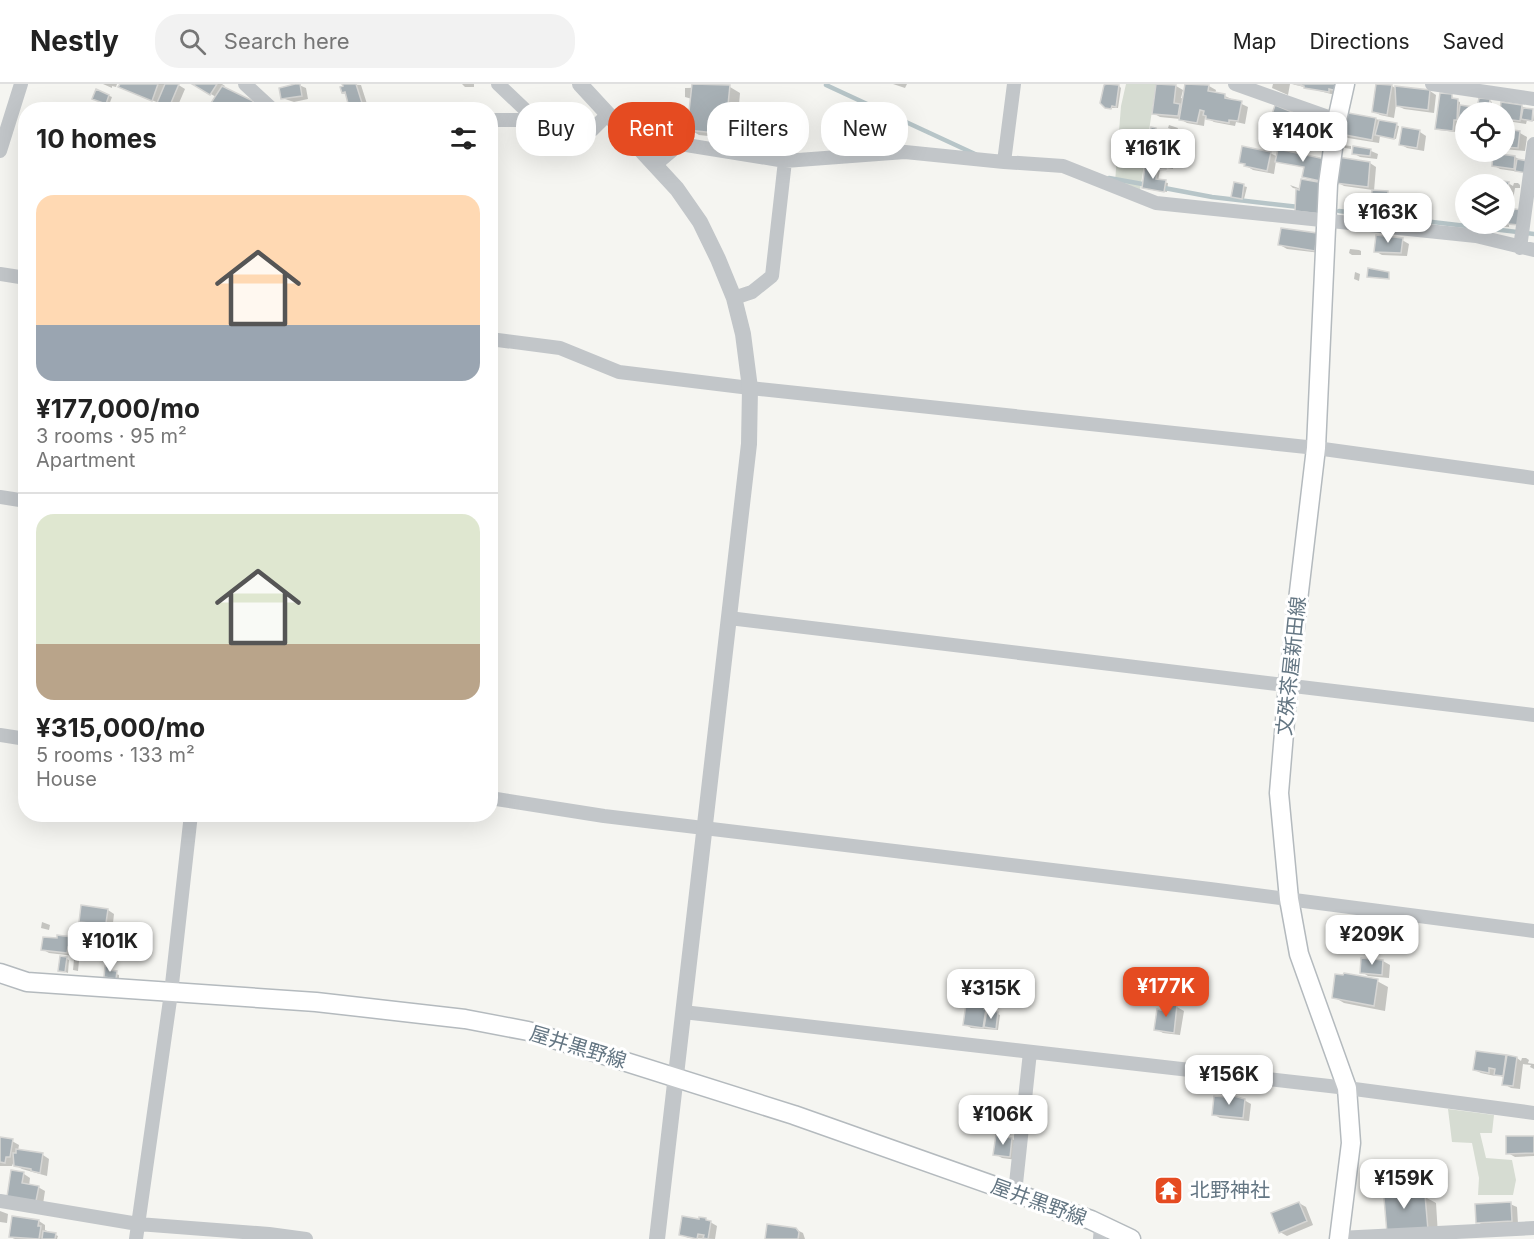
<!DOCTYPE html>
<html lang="en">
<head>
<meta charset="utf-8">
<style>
  body { margin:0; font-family:Inter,"Noto Sans JP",sans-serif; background:#f2f2f2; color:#222; height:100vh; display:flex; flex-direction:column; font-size:22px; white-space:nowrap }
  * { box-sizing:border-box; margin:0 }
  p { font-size:20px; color:#767676 }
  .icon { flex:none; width:33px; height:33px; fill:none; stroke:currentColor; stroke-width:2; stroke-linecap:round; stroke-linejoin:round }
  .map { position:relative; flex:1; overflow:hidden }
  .sheet { position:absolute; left:18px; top:18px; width:480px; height:720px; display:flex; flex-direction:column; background:#fff; border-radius:24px; box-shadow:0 6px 24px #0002 }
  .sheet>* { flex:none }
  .guide { position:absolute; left:516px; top:18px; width:570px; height:54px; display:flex; gap:12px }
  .fabs { position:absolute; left:1455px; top:18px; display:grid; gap:12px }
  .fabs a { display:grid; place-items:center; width:60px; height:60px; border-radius:50%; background:#fff; box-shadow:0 6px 24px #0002; font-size:30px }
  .price { position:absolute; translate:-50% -51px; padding:0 14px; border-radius:12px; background:#fff; color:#222; font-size:20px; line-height:39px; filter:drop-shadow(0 2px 3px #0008) }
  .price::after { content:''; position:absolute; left:50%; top:36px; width:18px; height:14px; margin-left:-9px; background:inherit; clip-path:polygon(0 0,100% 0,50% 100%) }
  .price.current { background:#e54b21; color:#fff }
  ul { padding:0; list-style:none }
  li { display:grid; align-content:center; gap:12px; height:318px; padding:0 18px }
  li+li { border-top:2px solid #e0e0e0 }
  li span { display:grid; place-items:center; height:186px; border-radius:18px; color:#555 }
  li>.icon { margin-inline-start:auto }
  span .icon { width:108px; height:108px; fill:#fffc; stroke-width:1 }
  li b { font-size:26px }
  h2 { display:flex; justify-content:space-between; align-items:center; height:72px; padding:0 18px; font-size:26px }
  .chip { padding:0 21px; border-radius:24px; background:#fff; box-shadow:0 6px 24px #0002; font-size:21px; line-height:54px }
  .chip.current { background:#e54b21; color:#fff }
  header { display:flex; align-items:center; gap:36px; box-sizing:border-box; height:84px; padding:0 30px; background:#fff; border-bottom:2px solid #e0e0e0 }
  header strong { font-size:28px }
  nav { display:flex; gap:33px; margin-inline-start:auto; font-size:21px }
  .search { width:420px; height:54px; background:#f2f2f2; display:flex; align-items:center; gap:15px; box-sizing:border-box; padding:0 21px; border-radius:24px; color:#767676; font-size:22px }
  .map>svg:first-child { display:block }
  .green { fill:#d6dcd2 }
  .shadow { fill:#0003 }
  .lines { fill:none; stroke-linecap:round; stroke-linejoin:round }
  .stream { stroke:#b7c5c8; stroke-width:4.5 }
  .building { fill:#a7b0b5; stroke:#d6d6d4; stroke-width:1.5 }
  .secondary-casing { stroke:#b4babe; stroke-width:21 }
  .minor { stroke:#c2c6c9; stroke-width:14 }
  .tertiary { stroke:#c2c6c9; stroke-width:16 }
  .secondary { stroke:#fff; stroke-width:18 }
  .labels { text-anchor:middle; stroke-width:6; stroke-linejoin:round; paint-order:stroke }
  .street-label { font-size:20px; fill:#647683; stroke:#fff }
  .poi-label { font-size:20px; fill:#647683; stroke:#fff; text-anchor:start }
</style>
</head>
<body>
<header>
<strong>Nestly</strong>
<div class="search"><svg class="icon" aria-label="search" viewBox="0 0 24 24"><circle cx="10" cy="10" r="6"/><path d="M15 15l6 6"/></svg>Search here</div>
<nav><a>Map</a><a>Directions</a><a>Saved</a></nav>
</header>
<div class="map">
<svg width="1534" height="1155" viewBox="0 0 1534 1155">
  <rect width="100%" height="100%" fill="#f5f5f1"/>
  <path class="green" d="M1126 0H1156L1140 107 1115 98 1121 22Z
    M1448 1025 1494 1031 1492 1049H1480L1486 1074 1512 1076 1516 1096 1513 1111H1478L1479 1094 1472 1059 1452 1058Z"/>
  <path class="shadow" d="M103 0H117L116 3 112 2V4Z
    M121 0H177L185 5 176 26H156L159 19 127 6Z
    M194 0H222L225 2 223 4 263 25 217 26 216 13Z
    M344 0 361 1 368 23 357 26 351 22 347 10 343 8Z
    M462 0H474V3H465Z
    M893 0H907L905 4Z
    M1157 0 1176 2 1183 6 1181 14 1184 15 1187 0 1209 2 1216 6 1215 10 1225 12 1248 23 1245 40 1236 38 1235 42 1214 38 1205 33 1204 42 1187 39 1180 35 1160 33 1153 29Z
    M1273 0H1290L1288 11 1272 4Z
    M1292 0H1345L1335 11Z
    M299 1 306 4 308 15 294 18 282 14Z
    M1119 2 1121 4 1118 24H1109Z
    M1392 2 1397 5 1430 7 1436 11 1434 29 1404 25 1396 21 1394 34 1380 31 1373 27Z
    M730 3 740 9 736 55 699 51 689 45 692 15 685 13V4Z
    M97 7 112 13 109 21 97 16Z
    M1452 12 1454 16 1460 18V23L1488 28H1466V47L1456 43V48L1439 46 1437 45Z
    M1490 17 1492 18V26L1482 24Z
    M1502 20 1521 22 1533 27 1534 37 1527 36 1526 40 1507 37 1504 35V28H1501Z
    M1276 23 1327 42V70L1320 66 1321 59 1293 48 1295 42 1287 39 1284 50 1272 47Z
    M1376 35 1399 42 1396 55 1380 52 1379 59 1348 54 1341 50Z
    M1169 41 1178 44 1177 47 1168 44Z
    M1156 46 1162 49V51L1171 52 1177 56 1173 85 1151 82V85L1173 88 1160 86 1158 97 1168 99 1167 108 1143 104Z
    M1504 47 1520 49 1527 53 1525 67 1504 65Z
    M1420 48 1426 52 1424 67 1407 64 1400 60Z
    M1342 61 1351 62V65L1345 64Z
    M1356 64 1371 67 1378 70 1377 75 1360 73 1353 69Z
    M1270 69 1278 73 1324 76 1322 100 1296 126 1298 105 1293 104 1290 101 1301 105 1321 100 1322 97 1304 92 1306 83 1276 77 1274 90 1253 86 1240 78Z
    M1515 73 1522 77 1520 88 1500 85 1493 81Z
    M1370 79 1376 83 1374 107 1390 110 1388 133 1371 131 1373 106 1344 102 1337 98Z
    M1491 97 1508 99 1513 102 1514 99H1518L1520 101V104H1515L1513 116H1504V100H1491Z
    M1235 100 1247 103 1244 115 1232 112Z
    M1504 124 1520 127 1521 142 1509 139V143L1491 142 1488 140H1504Z
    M1317 150 1321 169 1287 165 1280 161Z
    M1402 156 1409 160 1407 172 1382 171 1375 167Z
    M1350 165 1359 166 1361 167V171H1352L1349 169Z
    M1355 188 1360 190 1359 197 1354 195Z
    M108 826 114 830 112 848 81 837Z
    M42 838 50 841 49 846 41 844Z
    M71 855 78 859 77 867 74 866V872L49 869 42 865Z
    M67 875 69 876 68 889 60 886Z
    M74 875 79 877 78 887 73 886Z
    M1363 876 1383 877 1390 881 1389 894 1368 892 1362 888Z
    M109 884 111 888 119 891V896L105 893Z
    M1377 897 1388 903 1385 927 1344 919 1334 913Z
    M1177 923 1184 927 1180 951 1163 949 1156 945Z
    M984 924 1000 931 998 946 971 944 965 940Z
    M1477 968 1517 974 1521 977 1522 974H1526L1529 976 1528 979 1534 980V985L1530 983 1531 981 1523 980 1520 1005 1511 1004 1504 1000 1505 994 1496 990 1495 992 1481 989 1475 986Z
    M1244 1016 1251 1020 1249 1037 1220 1034 1213 1030Z
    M997 1053 1012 1055 1019 1059 1017 1076 1002 1074 995 1070Z
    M1534 1053V1072L1515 1073 1508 1069Z
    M0 1055 12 1057 19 1061 18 1067 43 1071 49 1075 47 1092 22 1085 15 1081V1074L12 1082H0Z
    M24 1090 30 1094 29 1102 38 1103 45 1107 43 1120 15 1116Z
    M1408 1103 1418 1109 1419 1113H1425L1436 1119 1438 1151 1399 1154Z
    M1299 1119 1306 1123 1313 1141 1287 1152 1280 1148Z
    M1510 1120 1517 1123 1518 1140 1484 1142 1478 1138Z
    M0 1127 8 1130 7 1139 0 1138Z
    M705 1135 717 1142 715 1155 688 1154 681 1150Z
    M39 1137 45 1141V1146L58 1152 57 1155H15L10 1153Z
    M795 1145 803 1149 805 1155H767Z"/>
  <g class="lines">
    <path class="stream" d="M826 1 975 70
      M1109 94 1148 101
      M1159 103 1212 113 1299 123
      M1339 127 1534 150"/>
  </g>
  <path class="building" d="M120 0H158L152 17 118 3Z
    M165 0H179L168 26H154Z
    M192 0H217L210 11Z
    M295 0H300L302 12 281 15 279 4Z
    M342 0H356L362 19 349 23 345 8 342 9 340 3 343 2Z
    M692 0 730 1 725 50 687 46Z
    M1107 0 1119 1 1116 23 1112 22 1111 25 1105 24 1100 19 1104 1Z
    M1156 0 1176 1 1174 19 1180 20 1178 32 1152 30Z
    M1185 0 1209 1 1208 7 1225 10V14L1242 17 1238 37 1229 36V39L1206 35V32L1203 31 1204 27 1200 26 1197 39 1179 36Z
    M1295 0H1338L1337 7 1329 5V8L1304 4V2Z
    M1376 0 1392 1 1387 31 1372 28Z
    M222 2 253 17 251 21 256 26H214L209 22Z
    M1395 2 1430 6 1428 26 1396 22Z
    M96 5 109 11 106 20 92 15Z
    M1440 9 1452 10V14L1458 15 1457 36H1454L1453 47 1435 45Z
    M1479 14 1490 15 1489 25 1477 24Z
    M1501 18 1522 21 1520 37 1504 35V28H1500Z
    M1275 21 1297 30 1293 42 1284 38 1282 49 1267 46Z
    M1460 21 1473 23V25L1488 28H1466V46L1457 45Z
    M1523 24 1533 25 1532 37 1521 35Z
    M1343 28 1376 34 1372 56 1340 50Z
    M1297 30 1328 40 1322 60 1291 49Z
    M1379 36 1397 39 1394 55 1375 51Z
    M1151 43 1156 44 1155 49 1171 51 1166 85 1144 82Z
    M1402 43 1420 46 1417 64 1399 61Z
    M1504 45 1520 47 1518 64 1504 63Z
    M1242 62 1271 68 1267 87 1244 82 1245 80 1239 79Z
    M1353 62 1371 65 1370 72 1352 70Z
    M1278 65 1325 75 1320 97 1302 93 1304 83 1275 78Z
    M1493 69 1515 72 1514 85 1492 82Z
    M1338 73 1370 78 1368 103 1335 99Z
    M1517 75 1528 77 1526 89 1515 87Z
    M1145 82 1157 84 1156 95 1166 96 1164 108 1142 104Z
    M1301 95 1324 99 1320 130 1295 127 1296 105 1299 106Z
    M1490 95 1509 98 1507 113H1504V100H1489Z
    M1234 98 1244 100 1242 115 1231 113Z
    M1372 106 1388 107 1386 133 1370 131Z
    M1510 124 1521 126 1519 141 1508 140Z
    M1281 144 1317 149 1315 167 1278 161Z
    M1376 151 1403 154 1401 169 1374 168Z
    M1368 184 1389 188V195L1367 193Z
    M81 821 108 825 105 846 98 845 99 840 79 838Z
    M57 851 72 853 70 864 68 863 67 869 41 866 43 853 57 854Z
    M60 872 67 873 65 888 58 887Z
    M1361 874 1383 876 1382 891 1360 889Z
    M105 882 109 883V886L117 887 116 895 104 893Z
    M1344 889 1378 895 1374 922 1332 914 1335 890 1343 891Z
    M1162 919 1177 921 1174 949 1154 946 1157 925 1161 926Z
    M966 920 984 922V925H986L983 944 963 941Z
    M987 926 998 928 996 945 984 943Z
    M1476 967 1506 971 1503 992 1494 991 1495 985 1489 984V989L1473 986Z
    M1507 971 1517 973 1513 1002 1502 1001Z
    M1226 1010 1245 1015 1243 1034 1212 1031 1214 1012 1226 1013Z
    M996 1051 1012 1054 1010 1073 993 1071Z
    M1506 1052H1534V1069L1506 1070Z
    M0 1053 13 1055 10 1073H6L5 1079 0 1078Z
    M16 1065 43 1069 40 1089 31 1087V1085L14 1082 13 1069H16Z
    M11 1086 24 1088 22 1099 39 1102 36 1117 7 1113Z
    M1408 1101 1409 1113 1425 1111 1428 1146 1387 1149 1383 1103Z
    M1299 1118 1307 1137 1279 1149 1271 1129Z
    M1511 1118 1512 1137 1476 1139 1475 1120Z
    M12 1132 39 1136 38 1142H41L39 1155 9 1153Z
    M682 1132 699 1135V1133L706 1134V1136L711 1137 708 1155 703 1154 704 1151 698 1150 697 1155 679 1151Z
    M767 1140 796 1144 799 1148 798 1155H765Z
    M43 1147 56 1149 55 1155H42Z"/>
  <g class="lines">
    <defs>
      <path id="secondary" d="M0 889 27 898 316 918 465 935 528 947 794 1031 1091 1136 1131 1155
        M1339 1155 1351 1059 1347 1004 1299 870 1289 815 1279 709 1288 601 1316 364 1328 100 1337 36 1345 0"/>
    </defs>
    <use href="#secondary" class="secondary-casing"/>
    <path class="minor" d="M245 0 273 26
      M498 0 536 36 562 48 580 50 592 46 608 30
      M1235 0 1337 36
      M1432 0 1534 15
      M490 36H536
      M0 67 21 0
      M785 77 905 68 1004 78 1063 82 1156 119 1476 152 1534 166
      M1004 78 1014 0
      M655 81 680 60 785 77 772 192 752 208 734 214
      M1520 164 1534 60
      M0 190 26 194
      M490 255 560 264 619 288 750 304 1316 364 1534 394
      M0 413 26 417
      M729 534 1534 631
      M0 651 26 655
      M490 714 604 732 1210 805 1534 847
      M683 928 1347 1004 1534 1029
      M1015 1109 1030 968
      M0 1117 138 1140 269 1150 306 1155
      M1339 1154 1534 1144
      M136 1155 171 909 191 730
      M1100 1155 1101 1142"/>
    <path class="tertiary" d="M580 0 677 105 700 138 718 175 734 214 743 250 750 304 749 360 657 1155"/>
    <use href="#secondary" class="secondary"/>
  </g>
  <defs>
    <symbol id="temple-square" viewBox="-11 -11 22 22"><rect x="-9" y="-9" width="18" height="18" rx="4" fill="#e54b21" stroke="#fff"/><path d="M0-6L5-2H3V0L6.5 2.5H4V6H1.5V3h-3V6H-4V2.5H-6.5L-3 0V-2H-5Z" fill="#fff"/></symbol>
  </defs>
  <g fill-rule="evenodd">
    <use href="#temple-square" x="1152" y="1090" width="33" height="33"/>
  </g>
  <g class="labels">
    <g class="street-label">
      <text transform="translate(1291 582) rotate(-84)" y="7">文殊茶屋新田線</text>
      <text transform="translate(578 963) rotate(17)" y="7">屋井黒野線</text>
      <text transform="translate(1039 1118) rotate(20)" y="7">屋井黒野線</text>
    </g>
    <g class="poi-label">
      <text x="1190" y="1113">北野神社</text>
    </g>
  </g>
</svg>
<div class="fabs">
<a><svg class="icon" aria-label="locate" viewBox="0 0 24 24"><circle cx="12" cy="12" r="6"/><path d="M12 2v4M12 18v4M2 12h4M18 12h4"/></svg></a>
<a><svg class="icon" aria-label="layers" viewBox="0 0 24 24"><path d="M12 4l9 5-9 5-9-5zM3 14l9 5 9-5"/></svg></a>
</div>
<b class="price" style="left:1303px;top:79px">¥140K</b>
<b class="price" style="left:1153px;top:96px">¥161K</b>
<b class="price" style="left:1388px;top:160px">¥163K</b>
<b class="price" style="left:1372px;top:882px">¥209K</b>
<b class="price" style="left:110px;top:889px">¥101K</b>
<b class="price current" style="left:1166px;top:934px">¥177K</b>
<b class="price" style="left:991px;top:936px">¥315K</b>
<b class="price" style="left:1229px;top:1022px">¥156K</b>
<b class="price" style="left:1003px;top:1062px">¥106K</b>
<b class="price" style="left:1404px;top:1126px">¥159K</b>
<div class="guide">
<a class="chip">Buy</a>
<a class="chip current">Rent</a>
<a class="chip">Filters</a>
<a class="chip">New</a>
</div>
<section class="sheet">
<h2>10 homes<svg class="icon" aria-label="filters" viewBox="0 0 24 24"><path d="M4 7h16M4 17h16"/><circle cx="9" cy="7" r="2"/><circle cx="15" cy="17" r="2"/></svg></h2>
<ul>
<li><span style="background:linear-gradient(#ffd9b3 70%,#9aa5b1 0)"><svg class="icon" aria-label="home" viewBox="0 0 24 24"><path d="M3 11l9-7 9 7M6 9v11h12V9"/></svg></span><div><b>¥177,000/mo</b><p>3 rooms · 95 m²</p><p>Apartment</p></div></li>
<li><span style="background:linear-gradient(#dfe7d0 70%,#b9a48a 0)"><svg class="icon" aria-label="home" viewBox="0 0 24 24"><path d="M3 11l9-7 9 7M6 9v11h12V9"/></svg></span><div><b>¥315,000/mo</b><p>5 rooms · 133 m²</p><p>House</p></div></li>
</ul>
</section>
</div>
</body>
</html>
